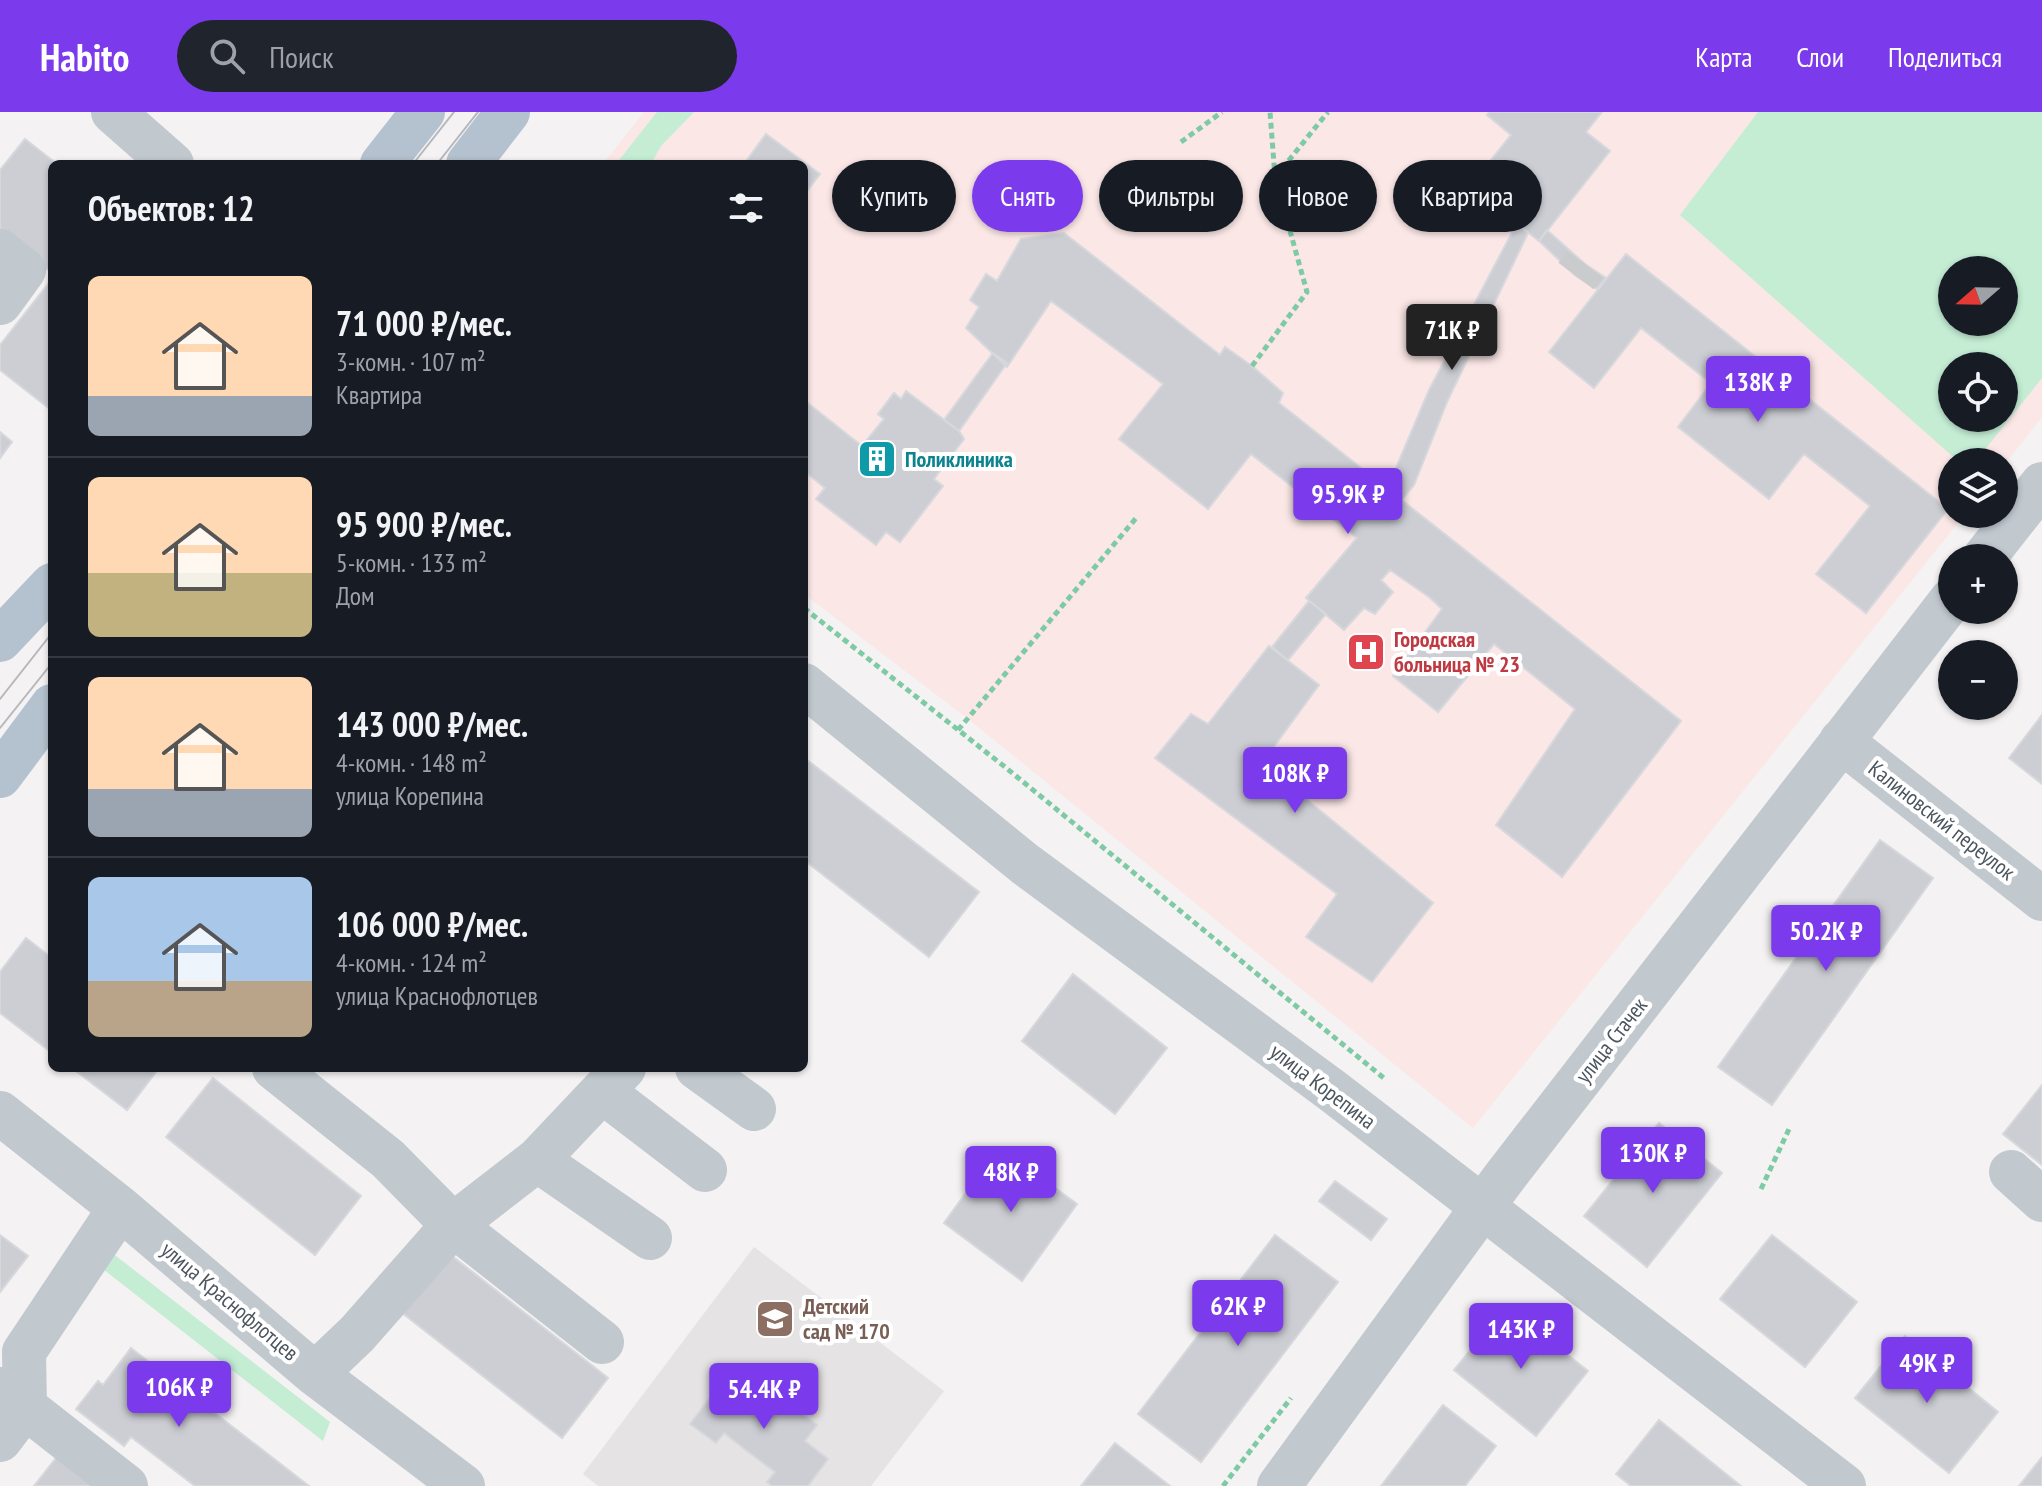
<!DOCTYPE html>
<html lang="ru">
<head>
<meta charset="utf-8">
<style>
  body { margin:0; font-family:"PT Sans Narrow",sans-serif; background:#20242c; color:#f1f3f6; height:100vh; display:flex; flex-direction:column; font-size:30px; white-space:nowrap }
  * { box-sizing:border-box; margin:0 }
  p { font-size:26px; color:#9ea1a6 }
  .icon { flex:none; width:44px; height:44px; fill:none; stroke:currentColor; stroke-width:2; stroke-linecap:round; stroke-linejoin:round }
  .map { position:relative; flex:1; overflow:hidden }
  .sheet { position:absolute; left:48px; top:48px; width:760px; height:912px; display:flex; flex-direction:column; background:#171b24; border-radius:12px; box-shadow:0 2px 6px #0004 }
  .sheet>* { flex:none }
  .banner { position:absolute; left:832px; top:48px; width:760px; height:72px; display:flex; gap:16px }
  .needle { width:52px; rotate:250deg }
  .controls { position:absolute; left:1938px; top:144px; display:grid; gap:16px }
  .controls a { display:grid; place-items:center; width:80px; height:80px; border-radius:50%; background:#171b24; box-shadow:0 2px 6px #0004; font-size:40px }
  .price { position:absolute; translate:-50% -68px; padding:0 18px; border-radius:8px; background:#7c3aed; color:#fff; font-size:26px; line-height:52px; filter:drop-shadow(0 2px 4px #0008) }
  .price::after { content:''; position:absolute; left:50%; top:48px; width:24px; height:18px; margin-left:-12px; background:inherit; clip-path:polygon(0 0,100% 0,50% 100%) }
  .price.active { background:#222; color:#fff }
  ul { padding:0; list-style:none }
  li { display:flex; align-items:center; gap:24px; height:200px; padding:0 40px }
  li+li { border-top:2px solid #363941 }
  li span { display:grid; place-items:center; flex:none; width:224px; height:160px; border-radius:12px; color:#555 }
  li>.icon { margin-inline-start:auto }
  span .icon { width:96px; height:96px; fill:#fffc; stroke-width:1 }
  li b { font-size:34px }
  h2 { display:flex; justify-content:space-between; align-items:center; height:96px; padding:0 40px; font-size:34px }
  .chip { padding:0 28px; border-radius:36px; background:#171b24; box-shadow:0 2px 6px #0004; font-size:28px; line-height:72px }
  .chip.active { background:#7c3aed; color:#fff }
  header { display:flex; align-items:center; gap:48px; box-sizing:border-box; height:112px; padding:0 40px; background:#7c3aed; color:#fff }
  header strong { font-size:38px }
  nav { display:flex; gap:44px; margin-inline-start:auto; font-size:28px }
  .search { width:560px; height:72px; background:#20242c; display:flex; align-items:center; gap:20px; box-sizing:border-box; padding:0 28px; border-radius:44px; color:#9ea1a6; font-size:30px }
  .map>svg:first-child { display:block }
  .education { fill:#e5e3e3 }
  .medical { fill:#fae7e6; fill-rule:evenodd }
  .green { fill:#c4edd4; fill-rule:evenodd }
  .building { fill:#ccced4; stroke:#d6d8dc; stroke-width:2 }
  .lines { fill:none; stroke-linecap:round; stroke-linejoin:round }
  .minor-tunnel { stroke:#cacbcd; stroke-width:44; stroke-dasharray:44 22; stroke-linecap:butt }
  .path { stroke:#7ecaa4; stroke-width:5; stroke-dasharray:6 4; stroke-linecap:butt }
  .minor { stroke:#c1c9cf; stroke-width:44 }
  .major { stroke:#b4c1ce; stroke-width:44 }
  .tram { stroke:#b4b7bb; stroke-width:2 }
  .labels { text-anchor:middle; stroke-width:8; stroke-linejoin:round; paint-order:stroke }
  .culture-label { font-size:22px; font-weight:bold; fill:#0d838f; stroke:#fff; text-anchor:start }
  .health-label { font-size:22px; font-weight:bold; fill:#be3a42; stroke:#fff; text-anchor:start }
  .street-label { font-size:22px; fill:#4b555e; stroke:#fff }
  .education-label { font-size:22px; font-weight:bold; fill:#785e54; stroke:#fff; text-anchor:start }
</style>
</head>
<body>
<header>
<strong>Habito</strong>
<div class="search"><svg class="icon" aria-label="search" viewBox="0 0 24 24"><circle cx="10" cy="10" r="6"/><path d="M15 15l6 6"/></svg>Поиск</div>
<nav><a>Карта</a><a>Слои</a><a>Поделиться</a></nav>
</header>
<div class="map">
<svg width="2042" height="1374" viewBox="0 0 2042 1374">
  <rect width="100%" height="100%" fill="#f4f2f2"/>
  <path class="education" d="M754 1135 944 1279 871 1374H598L583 1362Z"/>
  <path class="medical" d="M644 0H2042V305L2004 353 1952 350V402H1965L1473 1016 967 606 804 482V52H603ZM1952 158H2004V210H1952ZM1952 254H2004V306H1952Z"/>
  <path class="green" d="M657 0H694L661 34 651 52H616Z
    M1758 0H2042V266L1975 350H1959L1680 103ZM1952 158H2004V210H1952ZM1952 254H2004V306H1952Z
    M107 1137 330 1310 323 1329 94 1150Z"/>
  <path class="building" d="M1489 0H1602L1586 20 1610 39 1539 129 1470 74 1511 23 1487 3Z
    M766 22 820 62 804 83V52H744Z
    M25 27 57 52H52V161L0 119V58Z
    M1517 111 1528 121 1447 290 1414 373 1401 389 1382 376 1396 356 1429 278Z
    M1547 118 1585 152 1606 166 1597 177 1576 164 1539 129Z
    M1064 121 1220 243 1225 235 1252 254 1283 281 1279 291 1681 609 1562 765 1496 713 1575 597 1494 532 1438 600 1393 564 1442 497 1429 485 1390 458 1381 468 1393 480 1375 502 1364 496 1344 518 1306 486 1357 426 1251 342 1208 397 1119 327 1163 272 1051 189 1007 255 966 216 979 195 970 188 986 162 997 169 1021 127Z
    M1626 142 1948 397 1866 501 1816 462 1870 394 1804 342 1769 387 1678 315 1711 271 1641 216 1594 276 1549 240Z
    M52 167V296L51 298 0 258V233Z
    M993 241 1007 251 959 319 944 308Z
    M906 279 959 319 964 327 934 367 943 374 900 430 886 420 876 433 816 387 825 376 804 359V288L862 334 884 307 878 302 894 281 901 287Z
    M0 320 12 330 0 346Z
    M1309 489 1326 502 1288 548 1272 535Z
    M1269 534 1319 573 1262 651 1433 791 1372 870 1306 825 1337 782 1155 646 1191 602 1208 612Z
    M2042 603V672L2009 646Z
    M807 648 979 780 929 845 804 748V652Z
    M1880 728 1933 766 1772 993 1718 955Z
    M26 826 52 846V941L0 901V860Z
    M1073 862 1167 936 1115 1002 1022 929Z
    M72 956H159L127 998Z
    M213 966 361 1084 315 1143 166 1025Z
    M2042 973V1053L2003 1022Z
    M1659 1011 1722 1061 1647 1155 1584 1104Z
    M999 1035 1077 1092 1022 1169 944 1111Z
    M1335 1069 1387 1107 1371 1128 1319 1089Z
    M0 1123 28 1144 0 1180Z
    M1275 1123 1338 1170 1201 1350 1138 1302Z
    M1772 1123 1857 1190 1805 1255 1720 1187Z
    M447 1140 608 1266 562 1326 401 1200Z
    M1506 1194 1588 1259 1536 1324 1454 1258Z
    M1905 1224 1998 1300 1949 1361 1855 1286Z
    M131 1236 309 1374H195L131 1325 124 1334 76 1297 98 1269 103 1273Z
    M725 1266 747 1282 758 1268 817 1313 805 1329 828 1347 808 1374H772L767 1370 775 1360 747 1339 724 1321 716 1331 690 1312Z
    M1443 1293 1496 1334 1465 1374H1381Z
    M1659 1308 1741 1374H1631L1616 1362Z
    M1115 1331 1170 1374H1081Z
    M60 1341 103 1374H34Z
    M2042 1345V1374H2019Z"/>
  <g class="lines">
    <path class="minor-tunnel" d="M1576 164 1585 152"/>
    <path class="path" d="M1181 30 1222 0
      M1276 64 1328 0
      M1252 254 1307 180 1275 65 1270 0
      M804 496 1005 655 1385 967
      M958 618 1137 405
      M1761 1077 1790 1015
      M1223 1374 1291 1286"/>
    <path class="minor" d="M113 0 172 52
      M0 139 24 158 0 191
      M1984 446 2042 372
      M804 573 1025 752 1334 980 1844 1374
      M1841 629 2042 787
      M274 956 388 1047 453 1113 602 1230
      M697 956 754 997
      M603 980 705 1058
      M0 1001 120 1096 315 1262 463 1374
      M537 1048 650 1126
      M2011 1060 2042 1088
      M315 1262 357 1222 453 1113 537 1048 624 956
      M2 1277 126 1374
      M0 1328 25 1295 24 1240 120 1096
      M1279 1374 1503 1067 1952 487"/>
    <path class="major" d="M382 52 423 0
      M468 52 508 0
      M0 528 52 473
      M0 664 52 594"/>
    <path class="tram" d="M413 52 454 0
      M437 52 478 0
      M0 587 52 521
      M0 616 52 551"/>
  </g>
  <defs>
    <symbol id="building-square" viewBox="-11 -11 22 22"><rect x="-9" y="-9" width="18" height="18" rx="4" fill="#0f9aa8" stroke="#fff"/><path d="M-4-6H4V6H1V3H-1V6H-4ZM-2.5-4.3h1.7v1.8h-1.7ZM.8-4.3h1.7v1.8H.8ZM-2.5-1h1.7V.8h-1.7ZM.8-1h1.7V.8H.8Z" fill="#fff"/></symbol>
    <symbol id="hospital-square" viewBox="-11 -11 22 22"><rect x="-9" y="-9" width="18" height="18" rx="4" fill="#e0444e" stroke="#fff"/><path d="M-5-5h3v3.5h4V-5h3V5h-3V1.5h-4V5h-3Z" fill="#fff"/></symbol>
    <symbol id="school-square" viewBox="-11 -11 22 22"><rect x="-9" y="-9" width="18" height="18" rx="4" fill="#8d6e63" stroke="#fff"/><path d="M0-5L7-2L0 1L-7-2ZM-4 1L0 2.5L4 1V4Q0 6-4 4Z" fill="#fff"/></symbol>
  </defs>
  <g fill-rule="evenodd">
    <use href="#building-square" x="855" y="325" width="44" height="44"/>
    <use href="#hospital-square" x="1344" y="518" width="44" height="44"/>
    <use href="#school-square" x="753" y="1185" width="44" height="44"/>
  </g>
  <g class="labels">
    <g class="culture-label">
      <text x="905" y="355">Поликлиника</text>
    </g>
    <g class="health-label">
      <text x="1394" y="535">Городская<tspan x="1394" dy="25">больница № 23</tspan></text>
    </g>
    <g class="street-label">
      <text transform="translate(1942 708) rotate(38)" y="8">Калиновский переулок</text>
      <text transform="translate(1611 928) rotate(-52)" y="8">улица Стачек</text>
      <text transform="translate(1323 974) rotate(37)" y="8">улица Корепина</text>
      <text transform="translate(230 1189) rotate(40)" y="8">улица Краснофлотцев</text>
    </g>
    <g class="education-label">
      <text x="803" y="1202">Детский<tspan x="803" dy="25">сад № 170</tspan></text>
    </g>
  </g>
</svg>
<div class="controls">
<a><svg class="needle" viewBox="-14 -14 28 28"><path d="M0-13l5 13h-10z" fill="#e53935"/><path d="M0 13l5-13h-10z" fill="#9ea1a6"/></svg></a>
<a><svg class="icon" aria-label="locate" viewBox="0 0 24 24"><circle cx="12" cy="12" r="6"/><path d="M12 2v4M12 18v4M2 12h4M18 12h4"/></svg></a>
<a><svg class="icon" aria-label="layers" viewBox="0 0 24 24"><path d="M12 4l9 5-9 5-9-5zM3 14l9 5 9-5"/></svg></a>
<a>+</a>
<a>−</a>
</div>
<b class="price active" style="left:1452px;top:260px">71K ₽</b>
<b class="price" style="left:1758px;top:312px">138K ₽</b>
<b class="price" style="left:1348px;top:424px">95.9K ₽</b>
<b class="price" style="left:1295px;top:703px">108K ₽</b>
<b class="price" style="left:1826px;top:861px">50.2K ₽</b>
<b class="price" style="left:1653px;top:1083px">130K ₽</b>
<b class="price" style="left:1011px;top:1102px">48K ₽</b>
<b class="price" style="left:1238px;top:1236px">62K ₽</b>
<b class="price" style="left:1521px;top:1259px">143K ₽</b>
<b class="price" style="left:1927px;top:1293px">49K ₽</b>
<b class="price" style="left:179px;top:1317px">106K ₽</b>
<b class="price" style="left:764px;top:1319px">54.4K ₽</b>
<div class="banner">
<a class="chip">Купить</a>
<a class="chip active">Снять</a>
<a class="chip">Фильтры</a>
<a class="chip">Новое</a>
<a class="chip">Квартира</a>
</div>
<section class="sheet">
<h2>Объектов: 12<svg class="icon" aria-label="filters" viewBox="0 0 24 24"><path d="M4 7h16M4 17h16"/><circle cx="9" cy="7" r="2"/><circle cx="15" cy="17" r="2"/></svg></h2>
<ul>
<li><span style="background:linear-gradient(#ffd9b3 75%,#9aa5b1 0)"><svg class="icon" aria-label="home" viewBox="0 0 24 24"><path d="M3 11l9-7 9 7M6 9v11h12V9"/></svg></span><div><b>71 000 ₽/мес.</b><p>3-комн. · 107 m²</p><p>Квартира</p></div></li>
<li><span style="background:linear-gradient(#ffd9b3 60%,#c2b280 0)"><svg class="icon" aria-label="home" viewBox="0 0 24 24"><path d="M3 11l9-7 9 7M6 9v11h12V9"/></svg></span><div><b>95 900 ₽/мес.</b><p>5-комн. · 133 m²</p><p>Дом</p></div></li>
<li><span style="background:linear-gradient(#ffd9b3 70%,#9aa5b1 0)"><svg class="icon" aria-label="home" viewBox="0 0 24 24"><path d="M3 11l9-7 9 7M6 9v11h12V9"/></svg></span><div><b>143 000 ₽/мес.</b><p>4-комн. · 148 m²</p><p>улица Корепина</p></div></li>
<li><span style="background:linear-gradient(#a9c7e8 65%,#b9a48a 0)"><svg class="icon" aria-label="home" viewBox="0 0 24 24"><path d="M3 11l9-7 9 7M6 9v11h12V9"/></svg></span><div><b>106 000 ₽/мес.</b><p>4-комн. · 124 m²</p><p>улица Краснофлотцев</p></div></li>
</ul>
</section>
</div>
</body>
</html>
